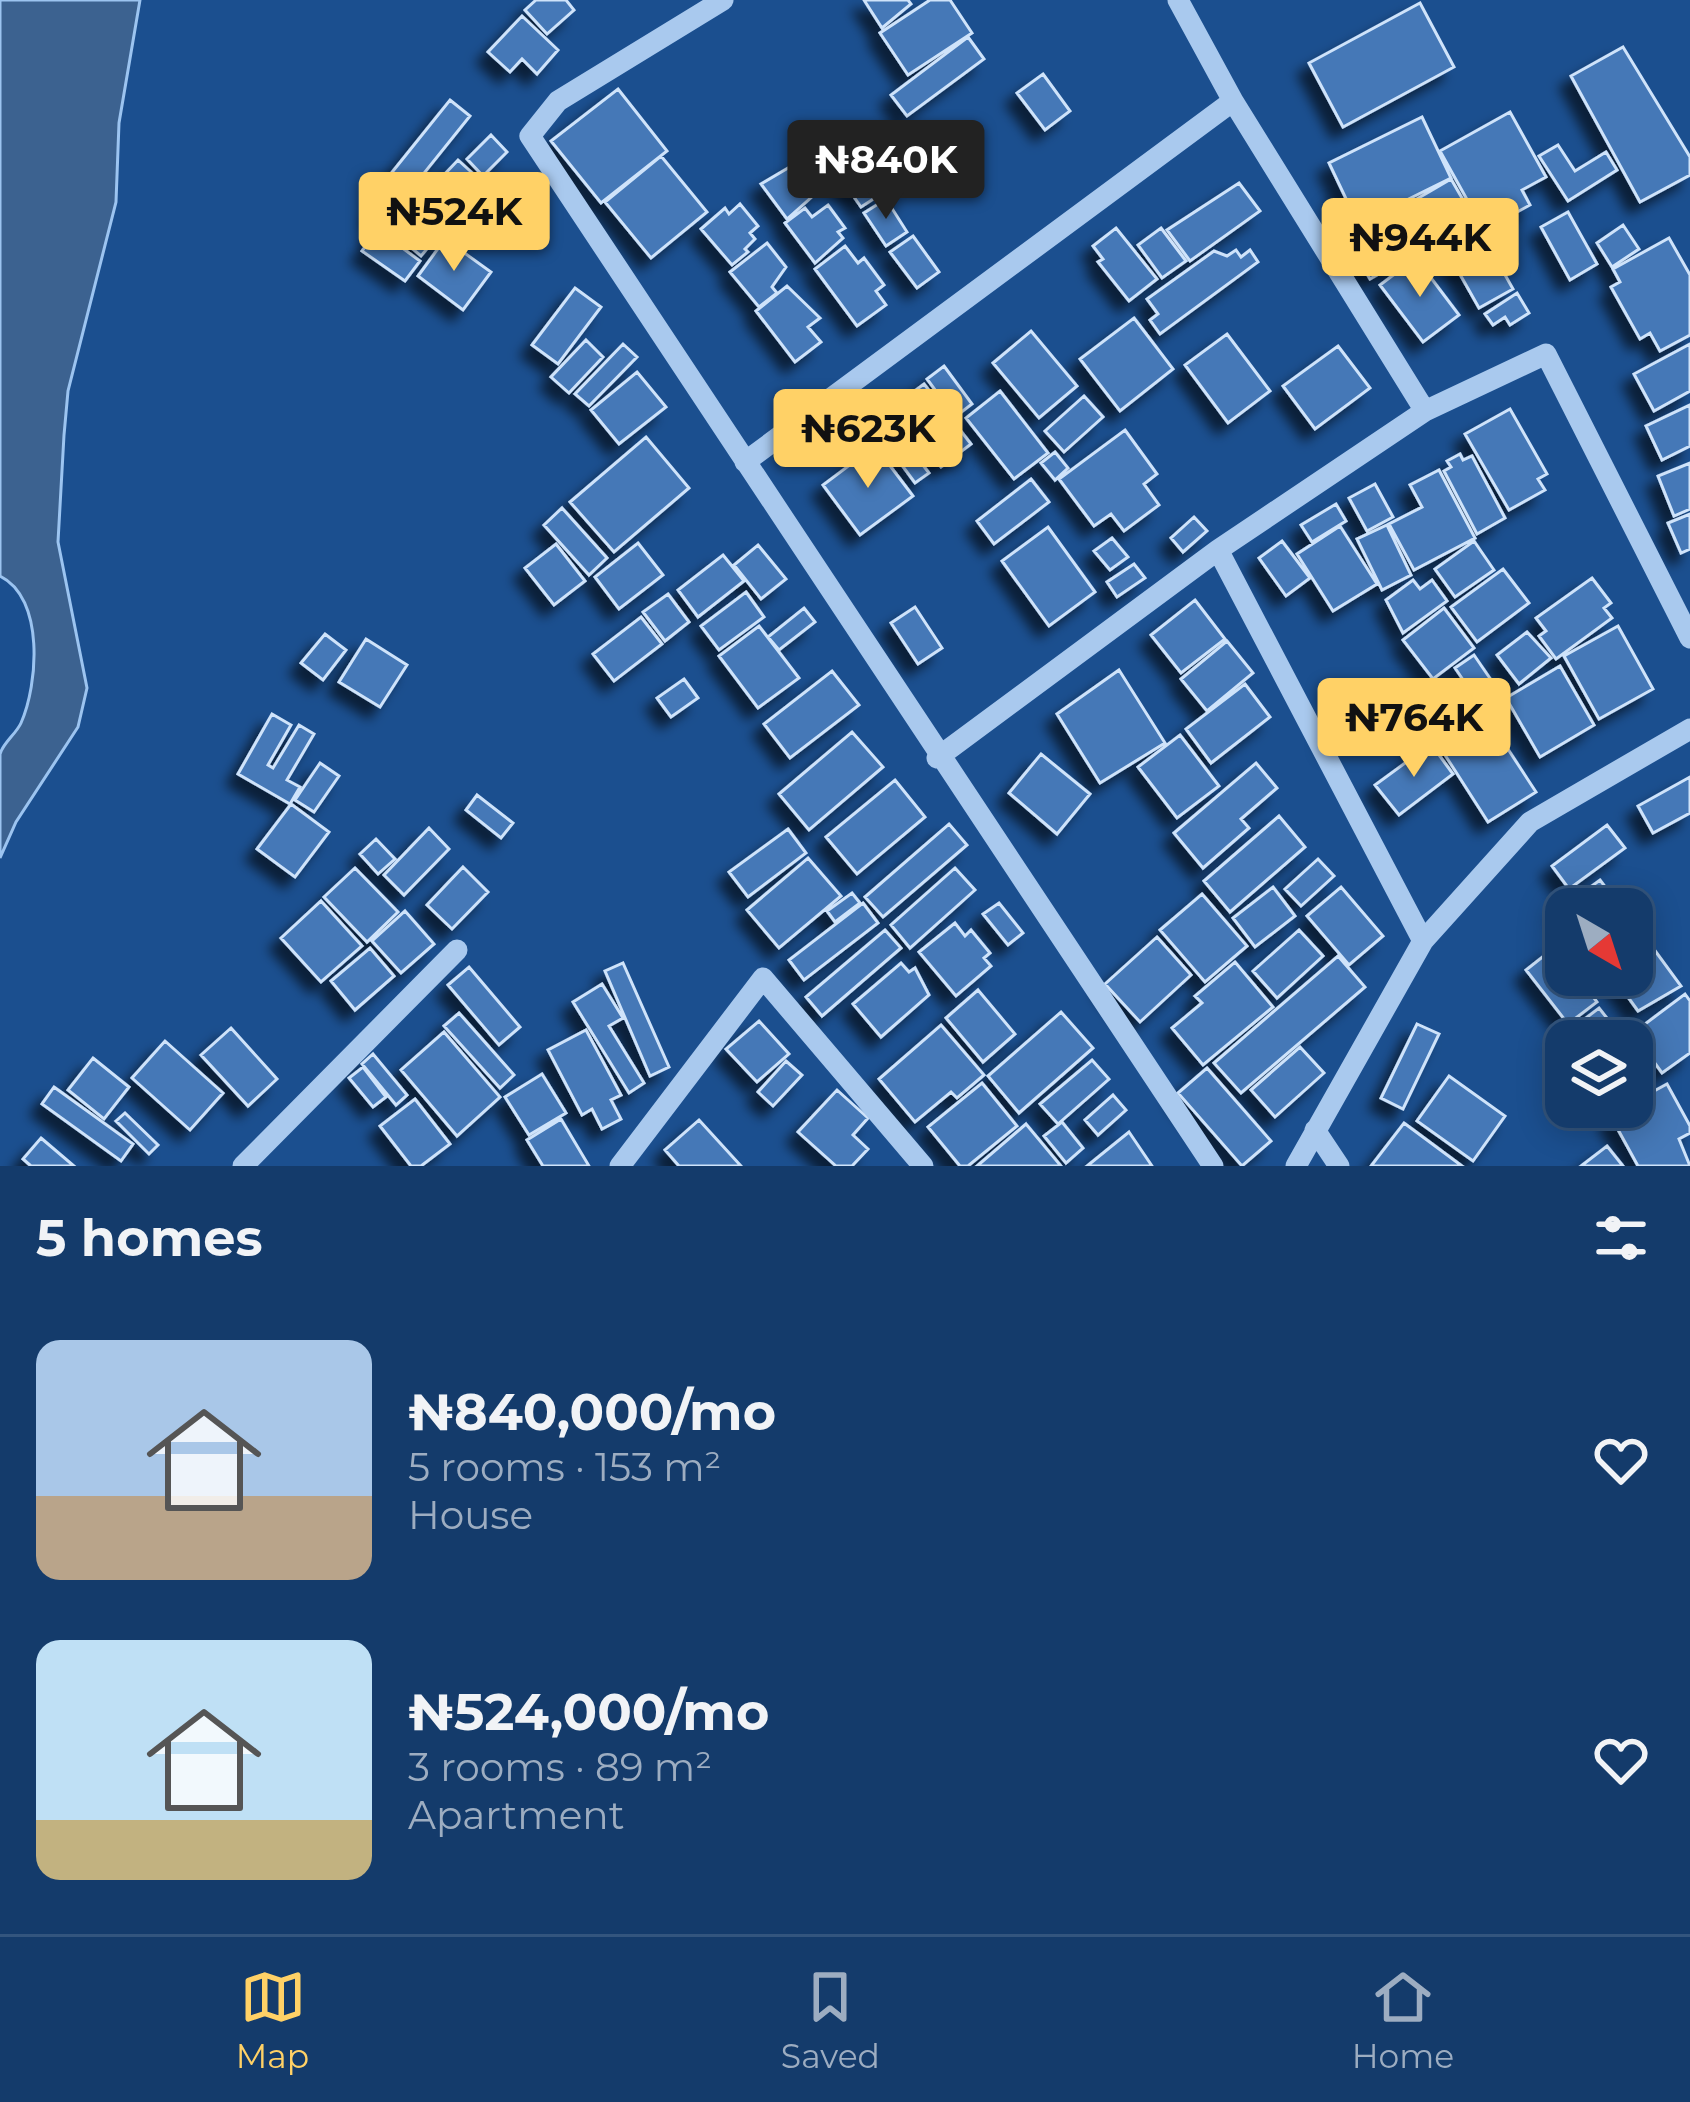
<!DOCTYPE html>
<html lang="en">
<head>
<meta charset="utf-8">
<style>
  body { margin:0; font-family:Montserrat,sans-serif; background:#1d4271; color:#f1f3f6; height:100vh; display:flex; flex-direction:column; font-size:45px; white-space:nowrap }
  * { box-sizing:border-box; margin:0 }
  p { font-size:39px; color:#9dadc1 }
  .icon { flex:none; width:66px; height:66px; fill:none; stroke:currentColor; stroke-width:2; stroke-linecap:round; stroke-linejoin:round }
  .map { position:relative; height:1166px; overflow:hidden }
  .details { display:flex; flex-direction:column; background:#143b6b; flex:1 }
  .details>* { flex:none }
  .needle { width:78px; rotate:141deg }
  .buttons { position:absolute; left:1545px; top:888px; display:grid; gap:24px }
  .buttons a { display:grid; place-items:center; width:108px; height:108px; border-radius:24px; background:#143b6b; box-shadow:0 6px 30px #0003,0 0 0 3px #33557e; font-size:60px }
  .price { position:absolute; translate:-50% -102px; padding:0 27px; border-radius:12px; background:#ffd166; color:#111; font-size:39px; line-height:78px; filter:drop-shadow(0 3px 6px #0008) }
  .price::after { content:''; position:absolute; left:50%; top:72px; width:36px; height:27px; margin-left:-18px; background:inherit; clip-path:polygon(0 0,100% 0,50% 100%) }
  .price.selected { background:#222; color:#fff }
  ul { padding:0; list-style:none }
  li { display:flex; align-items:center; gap:36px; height:300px; padding:0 36px }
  li span { display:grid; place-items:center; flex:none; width:336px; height:240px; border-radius:24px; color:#555 }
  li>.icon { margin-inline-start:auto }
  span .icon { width:144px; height:144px; fill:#fffc; stroke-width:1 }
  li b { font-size:51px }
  h2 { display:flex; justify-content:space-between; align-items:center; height:144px; padding:0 36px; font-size:51px }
  .dock { display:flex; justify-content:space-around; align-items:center; height:168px; border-top:3px solid #33557e; background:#143b6b; font-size:33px; color:#9dadc1 }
  .dock a { display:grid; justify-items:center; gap:6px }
  .dock .selected { color:#ffd166 }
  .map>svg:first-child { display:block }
  .water { fill:#3c6290; stroke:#9cc4f0; stroke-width:3 }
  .building { fill:#4478b7; stroke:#cfe3fa; stroke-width:3; filter:url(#shadow) }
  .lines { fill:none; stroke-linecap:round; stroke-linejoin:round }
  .minor { stroke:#a9c9ee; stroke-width:21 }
</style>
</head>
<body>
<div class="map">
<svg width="1690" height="1166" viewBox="0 0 1690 1166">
  <defs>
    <filter id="shadow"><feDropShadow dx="-11" dy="11" stdDeviation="6" flood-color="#0009"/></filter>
  </defs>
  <rect width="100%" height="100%" fill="#1b4f8f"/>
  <path class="water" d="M0 0H140L119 123 116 202 68 391 64 435 58 542 87 688 78 727 16 822 0 858C0 827 0 784 0 754 3 743 16 734 21 723 38 685 45 598 0 576Z"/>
  <path class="building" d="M536 0H566L574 10 547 34 525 10Z
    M864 0H908L911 4 882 28Z
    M930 0H950L972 33 908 75 880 33Z
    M1420 3 1454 67 1343 127 1309 63Z
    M522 16 558 50 537 74 522 59 510 72 488 52Z
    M968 37 984 59 907 116 891 95Z
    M1623 47 1690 157V175L1640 202 1571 76Z
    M1043 74 1070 111 1045 130 1017 93Z
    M618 89 667 151 601 203 551 141Z
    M450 100 470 116 409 192 389 176Z
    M1510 112 1546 177 1522 190 1530 205 1484 230 1440 151Z
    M1422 117 1451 178 1358 224 1329 163Z
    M491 135 507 152 483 176 467 159Z
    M1558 145 1575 171 1606 152 1617 170 1568 201 1539 156Z
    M661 156 707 212 651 258 605 202Z
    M458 160 480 180 450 214 427 193Z
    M850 160 854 165 859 162 881 194 861 207 836 171Z
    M800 161 817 184 810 188 815 194 787 219 761 184Z
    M1451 179 1474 219 1370 279 1347 240Z
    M1239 183 1260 211 1190 261 1167 230Z
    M383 188 396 192 392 202 405 206 399 225 374 216Z
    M425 197 452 219 421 256 395 234Z
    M886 199 907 232 886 246 864 213Z
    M740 204 758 226 750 233 755 239 745 249 748 252 732 265 701 229 725 208 729 214Z
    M828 205 845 228 838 232 843 238 815 263 785 223 805 208 812 217Z
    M1568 212 1597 264 1570 280 1541 227Z
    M1623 225 1639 249 1612 267 1597 243Z
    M1478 227 1513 289 1479 308 1444 246Z
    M1116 228 1157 279 1129 301 1098 262 1103 259 1093 246Z
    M1161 228 1186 261 1162 278 1138 245Z
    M378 230 420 261 405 281 362 251Z
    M913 236 939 272 917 288 890 252Z
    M1669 238 1690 275V335L1660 351 1650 333 1640 339 1611 287 1620 282 1613 269Z
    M445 239 491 272 463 310 418 276Z
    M767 243 786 267 772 287 777 293 759 307 730 272Z
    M845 246 858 263 864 258 884 285 876 291 886 305 857 326 815 269Z
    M1236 250 1241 257 1250 250 1258 262 1160 334 1150 320 1158 314 1147 299 1214 251 1227 256Z
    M1416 258 1459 315 1423 342 1380 285Z
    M787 286 820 318 808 327 821 342 795 362 756 311Z
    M575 288 601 307 558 364 532 345Z
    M1517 293 1529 313 1510 325 1505 317 1493 325 1485 314Z
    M1134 318 1173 369 1120 411 1080 359Z
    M1031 331 1077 386 1039 418 993 363Z
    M1227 334 1270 391 1228 423 1185 365Z
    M586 340 603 357 569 393 551 377Z
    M623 344 637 357 589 406 575 394Z
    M1690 344V391L1654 411 1634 374Z
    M1338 346 1370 388 1315 429 1283 386Z
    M944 366 972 404 955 417 927 379Z
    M637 372 666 407 619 444 591 410Z
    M924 384 971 444 941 467 904 420 919 408 909 395Z
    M1000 391 1048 453 1014 479 966 418Z
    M1084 396 1103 417 1064 452 1045 431Z
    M1690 405V446L1662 460 1646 426Z
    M1510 409 1547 474 1538 479 1545 490 1509 510 1465 434Z
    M1125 430 1157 474 1144 484 1159 505 1124 531 1111 514 1094 526 1059 479Z
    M646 437 689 488 614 552 570 502Z
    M906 443 929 473 915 483 893 453Z
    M875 446 913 496 860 535 823 485Z
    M1055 452 1068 468 1055 480 1041 463Z
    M1460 454 1463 460 1472 456 1505 518 1477 534 1444 471 1451 467 1447 461Z
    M1690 463V509L1674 516 1658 476Z
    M1439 470 1475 538 1414 570 1389 524 1422 507 1410 485Z
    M1031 479 1049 502 994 544 977 521Z
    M1375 484 1393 517 1367 531 1349 498Z
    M1336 504 1346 521 1312 542 1301 525Z
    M562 508 607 558 589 575 544 525Z
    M1690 514V549L1681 553 1668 523Z
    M1194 517 1207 531 1183 552 1171 538Z
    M1387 525 1411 575 1382 590 1357 539Z
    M1340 526 1377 584 1333 611 1297 554Z
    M1048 527 1095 592 1049 626 1002 561Z
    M1112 538 1128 557 1110 570 1094 551Z
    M1282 541 1310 578 1286 596 1259 558Z
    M1474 541 1494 570 1455 597 1435 569Z
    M638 543 663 575 619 609 595 577Z
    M556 544 585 581 554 605 525 568Z
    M758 545 786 579 761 599 734 565Z
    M723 555 744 581 698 617 678 590Z
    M1134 564 1145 578 1117 597 1107 582Z
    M1503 569 1529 603 1477 642 1451 607Z
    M1592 578 1611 603 1604 608 1612 618 1556 659 1539 636 1546 631 1536 618Z
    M1413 580 1420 589 1432 580 1447 601 1403 633 1386 600Z
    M746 592 764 617 719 650 701 626Z
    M668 594 689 622 665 641 643 612Z
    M1195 600 1225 639 1181 673 1151 635Z
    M915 607 942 648 918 664 891 623Z
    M804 608 815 622 779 650 768 637Z
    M1444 608 1474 648 1433 679 1403 640Z
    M641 617 662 644 614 681 593 654Z
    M759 626 799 678 758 708 719 656Z
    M1618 626 1653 689 1599 719 1564 656Z
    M1527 632 1551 658 1519 684 1497 655Z
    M325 634 346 650 323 680 301 663Z
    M366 639 407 665 380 707 339 682Z
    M1227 641 1253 673 1207 711 1181 679Z
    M1474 655 1500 693 1444 731 1431 713 1468 687 1455 668Z
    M1560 666 1594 725 1540 757 1506 698Z
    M1119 670 1165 743 1100 783 1057 714Z
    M832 671 859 705 790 758 764 724Z
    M684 679 698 698 671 717 657 698Z
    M1245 684 1270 717 1211 763 1186 729Z
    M272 714 291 725 268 765 273 768 299 725 314 734 287 780 300 787 290 804 238 774Z
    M1485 714 1536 792 1488 822 1438 744Z
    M852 732 883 767 809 830 779 794Z
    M1180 735 1219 786 1177 818 1138 767Z
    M1431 744 1453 774 1399 815 1375 785Z
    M1041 754 1090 794 1057 834 1009 793Z
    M320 763 339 776 314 812 295 800Z
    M1256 763 1277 788 1241 819 1249 828 1203 868 1174 833Z
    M1690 777V813L1653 833 1638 806Z
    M895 780 925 817 857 874 826 837Z
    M477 795 513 823 501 838 466 810Z
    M291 804 329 832 295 877 257 849Z
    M1279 816 1305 847 1230 912 1204 881Z
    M949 824 967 845 883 917 865 897Z
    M1607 825 1625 848 1569 889 1552 866Z
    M429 828 449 849 404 895 384 875Z
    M788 829 806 853 748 897 729 872Z
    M376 839 395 859 378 874 360 854Z
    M808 858 841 896 779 948 747 910Z
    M1318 859 1334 876 1301 906 1285 889Z
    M463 867 488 892 452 929 427 905Z
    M355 868 398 912 367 942 324 897Z
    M955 868 975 890 910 948 891 925Z
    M1600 880 1622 909H1566V917L1560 909Z
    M1273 887 1295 916 1255 947 1233 918Z
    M1341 887 1383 936 1349 965 1307 916Z
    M852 893 860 903 835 922 827 911Z
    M1202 894 1247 946 1205 982 1160 930Z
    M321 901 362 946 321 982 281 938Z
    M863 903 878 923 804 980 789 960Z
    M999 903 1023 933 1008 945 983 914Z
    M405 911 434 944 401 973 372 941Z
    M955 923 965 936 971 930 990 953 984 958 991 966 956 996 919 952Z
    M885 930 901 948 822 1016 806 997Z
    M1299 930 1323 956 1277 998 1253 971Z
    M1157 937 1191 975 1140 1022 1105 984Z
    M1645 937 1681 986 1638 1011 1612 975H1632V946Z
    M1555 947 1566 961V975H1577L1597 1002 1568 1024 1526 970Z
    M370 948 394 976 355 1010 331 981Z
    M1338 956 1365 987 1241 1093 1214 1063Z
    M1235 962 1273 1007 1203 1065 1172 1028 1202 1003 1195 996Z
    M623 963 669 1067 650 1076 605 971Z
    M901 963 909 972 915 968 929 995 881 1037 853 1004Z
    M469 967 520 1027 499 1045 448 985Z
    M602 984 623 1018 609 1026 644 1083 629 1093 573 1002Z
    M978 990 1015 1034 983 1062 946 1018Z
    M1685 994 1690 1001V1053L1662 1073 1633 1033Z
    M1599 1008 1625 1041 1566 1044 1561 1037Z
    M1061 1012 1093 1048 1019 1113 988 1076Z
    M459 1013 514 1075 500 1088 444 1026Z
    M759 1021 789 1054 757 1082 726 1049Z
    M1417 1024 1439 1034 1403 1109 1381 1098Z
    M941 1025 984 1075 957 1098 951 1092 915 1122 879 1079Z
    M231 1028 277 1079 248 1106 201 1055Z
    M586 1030 621 1095 611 1100 621 1119 602 1129 592 1109 582 1115 548 1050Z
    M444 1032 500 1097 457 1136 401 1070Z
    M165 1041 223 1093 190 1130 132 1078Z
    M1300 1047 1324 1073 1275 1117 1251 1090Z
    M373 1054 407 1095 396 1105 362 1064Z
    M93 1058 129 1087 104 1119 68 1090Z
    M1092 1060 1109 1079 1058 1124 1040 1104Z
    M786 1061 802 1075 773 1106 758 1092Z
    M363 1067 386 1097 373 1107 349 1078Z
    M1207 1068 1271 1141 1242 1166 1178 1093Z
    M542 1074 566 1113 529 1135 505 1097Z
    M1449 1076 1505 1116 1473 1161 1417 1121Z
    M982 1083 1017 1126 968 1166H960L928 1127Z
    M1667 1084 1690 1126V1133L1679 1139 1690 1166H1638L1610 1115Z
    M54 1087 133 1144 121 1161 42 1104Z
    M837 1090 868 1118 853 1135 868 1149 852 1166H836L798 1132Z
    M1113 1095 1126 1110 1098 1135 1085 1120Z
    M415 1099 450 1144 421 1166H411L380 1126Z
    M125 1113 158 1145 149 1154 116 1121Z
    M561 1119 589 1166H543L527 1140Z
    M699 1120 741 1166H679L665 1150Z
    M1062 1122 1083 1148 1066 1163 1044 1136Z
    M1404 1123 1462 1166H1371Z
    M1026 1124 1061 1166H977Z
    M1129 1132 1152 1166H1087Z
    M41 1138 74 1166H31L23 1159Z
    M1607 1146 1623 1166H1581Z"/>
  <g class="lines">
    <path class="minor" d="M723 0 558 101 530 136 1213 1166
      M1178 0 1233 101 1425 411
      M745 462 1233 101
      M1218 550 1423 941
      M937 758 1218 550 1425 411 1546 354 1690 638
      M1315 1130 1339 1166
      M243 1166 457 950
      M620 1166 763 978 923 1166
      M1296 1166 1423 941 1530 822 1690 729"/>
  </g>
</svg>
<div class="buttons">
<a><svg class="needle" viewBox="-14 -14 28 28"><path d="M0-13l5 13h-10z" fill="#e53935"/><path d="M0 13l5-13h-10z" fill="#9dadc1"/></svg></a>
<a><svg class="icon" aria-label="layers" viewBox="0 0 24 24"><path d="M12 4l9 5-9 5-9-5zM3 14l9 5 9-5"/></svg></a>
</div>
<b class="price selected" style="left:886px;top:222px">₦840K</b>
<b class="price" style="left:454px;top:274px">₦524K</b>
<b class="price" style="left:1420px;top:300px">₦944K</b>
<b class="price" style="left:868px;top:491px">₦623K</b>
<b class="price" style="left:1414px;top:780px">₦764K</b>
</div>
<section class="details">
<h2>5 homes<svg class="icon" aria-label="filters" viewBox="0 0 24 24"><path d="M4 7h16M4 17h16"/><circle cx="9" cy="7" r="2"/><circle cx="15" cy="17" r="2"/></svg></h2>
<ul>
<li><span style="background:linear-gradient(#a9c7e8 65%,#b9a48a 0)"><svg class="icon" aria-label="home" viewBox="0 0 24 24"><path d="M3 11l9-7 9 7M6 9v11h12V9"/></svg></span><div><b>₦840,000/mo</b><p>5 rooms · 153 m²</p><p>House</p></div><svg class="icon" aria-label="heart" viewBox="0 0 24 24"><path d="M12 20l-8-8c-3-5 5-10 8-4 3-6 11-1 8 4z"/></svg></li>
<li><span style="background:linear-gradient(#bfe0f5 75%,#c2b280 0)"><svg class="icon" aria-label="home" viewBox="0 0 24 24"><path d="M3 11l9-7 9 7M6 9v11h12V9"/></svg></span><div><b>₦524,000/mo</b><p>3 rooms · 89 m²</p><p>Apartment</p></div><svg class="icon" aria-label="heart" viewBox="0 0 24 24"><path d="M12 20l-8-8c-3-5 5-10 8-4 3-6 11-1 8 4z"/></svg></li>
</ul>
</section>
<nav class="dock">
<a class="selected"><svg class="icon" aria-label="map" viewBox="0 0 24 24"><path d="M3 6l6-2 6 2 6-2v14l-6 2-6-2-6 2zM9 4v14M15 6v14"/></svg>Map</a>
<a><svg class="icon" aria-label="saved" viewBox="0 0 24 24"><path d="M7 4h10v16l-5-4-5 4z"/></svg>Saved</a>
<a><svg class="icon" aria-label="home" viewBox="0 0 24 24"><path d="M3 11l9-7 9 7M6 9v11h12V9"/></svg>Home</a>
</nav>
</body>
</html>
